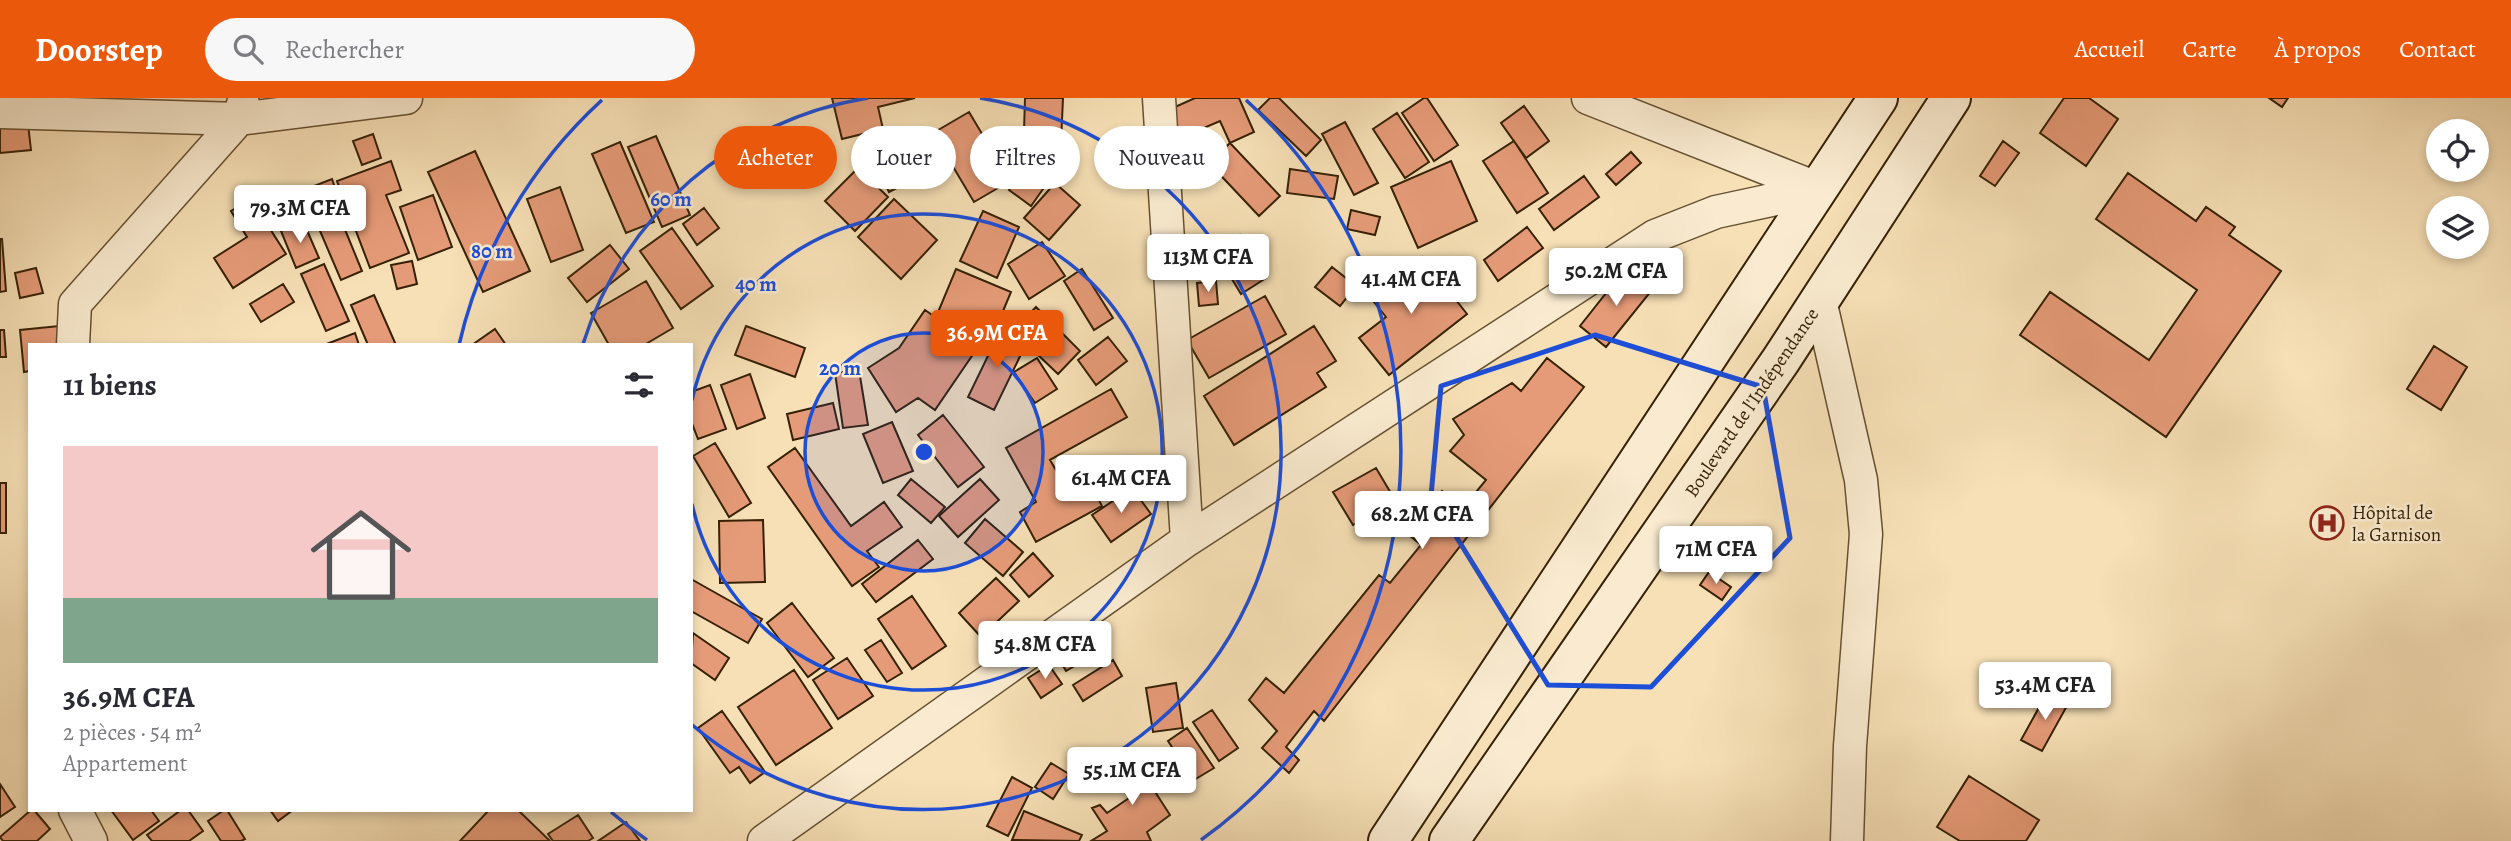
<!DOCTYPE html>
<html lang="fr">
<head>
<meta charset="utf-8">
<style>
  body { margin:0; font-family:Alegreya,serif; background:#f7f7f7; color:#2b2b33; height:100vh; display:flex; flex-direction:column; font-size:26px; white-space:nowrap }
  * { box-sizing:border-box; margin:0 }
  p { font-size:23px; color:#7c7c81 }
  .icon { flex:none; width:38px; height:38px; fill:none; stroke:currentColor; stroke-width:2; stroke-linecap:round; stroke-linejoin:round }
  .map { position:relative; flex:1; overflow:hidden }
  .drawer { position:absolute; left:28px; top:245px; width:665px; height:469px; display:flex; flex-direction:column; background:#fff; border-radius:0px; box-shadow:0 4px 10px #0003 }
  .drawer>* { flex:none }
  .hud { position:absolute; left:714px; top:28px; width:665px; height:63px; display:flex; gap:14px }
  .buttons { position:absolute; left:2426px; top:21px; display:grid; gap:14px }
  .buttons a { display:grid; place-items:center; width:63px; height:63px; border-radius:50%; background:#fff; box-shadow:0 4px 10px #0003; font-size:35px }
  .price { position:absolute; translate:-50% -60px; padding:0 16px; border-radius:7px; background:#fff; color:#222; font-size:23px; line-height:46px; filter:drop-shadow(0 2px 4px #0008) }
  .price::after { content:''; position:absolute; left:50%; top:42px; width:21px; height:16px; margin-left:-10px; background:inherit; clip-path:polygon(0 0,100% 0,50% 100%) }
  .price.on { background:#ea580c; color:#fff }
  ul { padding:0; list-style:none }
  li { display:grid; align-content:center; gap:14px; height:371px; padding:0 35px }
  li+li { border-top:2px solid #e1e1e2 }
  li span { display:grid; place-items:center; height:217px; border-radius:0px; color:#555 }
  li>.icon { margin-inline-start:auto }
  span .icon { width:126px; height:126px; fill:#fffc; stroke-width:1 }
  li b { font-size:30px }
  h2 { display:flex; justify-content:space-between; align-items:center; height:84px; padding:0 35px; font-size:30px }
  .chip { padding:0 24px; border-radius:32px; background:#fff; box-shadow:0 4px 10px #0003; font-size:24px; line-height:63px }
  .chip.on { background:#ea580c; color:#fff }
  header { display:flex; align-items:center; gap:42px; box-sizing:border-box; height:98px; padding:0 35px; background:#ea580c; color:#fff }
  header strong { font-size:33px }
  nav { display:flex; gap:38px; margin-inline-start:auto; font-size:24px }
  .search { width:490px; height:63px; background:#f7f7f7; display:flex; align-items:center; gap:18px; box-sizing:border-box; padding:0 24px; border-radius:38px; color:#7c7c81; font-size:26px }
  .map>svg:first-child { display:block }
  .building { fill:#e69b78; stroke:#352105; stroke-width:2 }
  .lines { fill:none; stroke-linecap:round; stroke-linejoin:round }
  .street-casing { stroke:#665131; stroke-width:35 }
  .secondary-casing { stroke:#352105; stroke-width:42 }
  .street { stroke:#faebd0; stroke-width:32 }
  .secondary { stroke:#faebd0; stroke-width:38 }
  .marked { fill:none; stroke:#1d4ed8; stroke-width:5; stroke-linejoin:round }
  .ring { fill:none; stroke:#1d4ed8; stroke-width:3.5 }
  .labels { text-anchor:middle; stroke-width:5; stroke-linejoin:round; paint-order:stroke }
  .street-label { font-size:19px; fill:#352105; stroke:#faebd0 }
  .poi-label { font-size:19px; fill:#352105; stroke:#faebd0; text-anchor:start }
  .centre { fill:#1d4ed8; stroke:#faebd0; stroke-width:3.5 }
  .ring-label { font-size:21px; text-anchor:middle; font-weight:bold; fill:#1d4ed8; stroke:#faebd0; stroke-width:5; stroke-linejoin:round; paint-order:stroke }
</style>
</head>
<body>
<header>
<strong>Doorstep</strong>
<div class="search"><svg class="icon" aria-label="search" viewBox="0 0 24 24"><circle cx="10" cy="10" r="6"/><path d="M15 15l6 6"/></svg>Rechercher</div>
<nav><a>Accueil</a><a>Carte</a><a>À propos</a><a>Contact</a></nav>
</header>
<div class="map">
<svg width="2511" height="743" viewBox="0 0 2511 743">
  <rect width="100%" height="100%" fill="#f7e0b6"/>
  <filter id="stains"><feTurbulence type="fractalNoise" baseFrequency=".00286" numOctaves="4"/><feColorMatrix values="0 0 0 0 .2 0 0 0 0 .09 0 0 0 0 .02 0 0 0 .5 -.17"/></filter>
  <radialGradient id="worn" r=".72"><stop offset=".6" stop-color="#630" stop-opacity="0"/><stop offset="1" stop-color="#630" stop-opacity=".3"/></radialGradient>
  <path class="building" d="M832 0H915L878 9 883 31 842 41Z
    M1025 0H1063L1060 67 1031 108 1009 92 1033 58 1034 34 1024 33Z
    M1195 0H1239L1254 34 1230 45 1220 23 1178 41 1166 13Z
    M1270 0H1279L1321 42 1306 58 1258 12Z
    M1424 0H1427L1458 47 1434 63 1402 15Z
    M2064 0H2089L2118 21 2086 68 2040 35Z
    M2269 0H2288L2282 9Z
    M1524 8 1549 43 1526 60 1501 25Z
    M969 14 1010 83 974 104 933 35Z
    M1397 15 1429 64 1405 80 1373 31Z
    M1345 24 1378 85 1354 97 1322 36Z
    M28 26 31 52 0 55V29Z
    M906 30 927 74 889 94 875 63 861 70 854 56Z
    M373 36 381 60 362 67 353 43Z
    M656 38 690 117 662 129 628 49Z
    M1514 43 1548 95 1517 115 1483 63Z
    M2003 43 2019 55 1995 88 1980 78Z
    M620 44 654 124 626 135 592 56Z
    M1230 45 1280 98 1259 118 1209 65Z
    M475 53 530 173 483 194 428 74Z
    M1631 54 1641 65 1616 87 1606 76Z
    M391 63 401 92 386 97 409 155 370 170 337 83Z
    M1451 63 1477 123 1418 150 1391 89Z
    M858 70 888 99 855 133 825 103Z
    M1290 71 1338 78 1334 101 1287 95Z
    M2128 75 2196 123 2206 109 2235 129 2229 137 2281 173 2166 339 2020 237 2050 194 2149 262 2197 192 2096 121Z
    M1584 78 1599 99 1554 132 1539 111Z
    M332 81 337 96 325 101 331 116 312 122 301 93Z
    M1055 85 1080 107 1049 142 1024 120Z
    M560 89 583 152 551 164 527 101Z
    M433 97 452 149 418 162 400 109Z
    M251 101 286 156 233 190 214 160 247 139 231 113Z
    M894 101 937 142 901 181 858 139Z
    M704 110 719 130 697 147 683 126Z
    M1351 112 1380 119 1375 137 1347 131Z
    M983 113 1019 129 997 180 960 163Z
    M339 117 362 173 341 182 317 126Z
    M303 123 319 160 296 170 281 133Z
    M1527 129 1543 150 1498 183 1484 162Z
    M672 130 713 188 681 211 640 153Z
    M1240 137 1266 180 1241 196 1215 153Z
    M0 141H2L6 193 0 194Z
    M1042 144 1065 178 1029 201 1008 166Z
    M1205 144 1211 172 1186 177 1181 149Z
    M610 147 629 171 587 204 568 180Z
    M1660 154 1672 175 1656 184 1645 163Z
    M1422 159 1467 216 1389 277 1359 240 1386 219 1370 199Z
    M412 163 417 186 397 191 391 167Z
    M324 166 349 223 326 233 301 176Z
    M1332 169 1356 188 1340 208 1315 189Z
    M36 170 43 195 20 200 15 175Z
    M1626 170 1652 192 1606 249 1580 228Z
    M956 171 1011 194 991 242 936 219Z
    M1082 171 1113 220 1094 232 1064 183Z
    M646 183 673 230 644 247H609L591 215Z
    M1216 183 1218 206 1199 208 1197 185Z
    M283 186 294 204 261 224 250 206Z
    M374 197 396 247H368L351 207Z
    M1265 198 1286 236 1209 280 1187 242Z
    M1036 209 1080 253 1058 276 1013 233Z
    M925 212 978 249 935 312 918 300 896 314 868 270 899 250Z
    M59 228 61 247H30V273L24 274 20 232Z
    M746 228 805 250 795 279 735 257Z
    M1314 228 1336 263 1317 275 1326 289 1234 347 1204 298Z
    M495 231 506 247H472Z
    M0 232H4L6 259H0Z
    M1000 233 1026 246 994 312 968 299Z
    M355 235 359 247H324Z
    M1108 239 1127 263 1096 287 1078 262Z
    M2434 248 2467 269 2441 312 2407 291Z
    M1037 260 1057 291 1035 305 1014 274Z
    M1547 260 1584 289 1324 623 1314 613 1286 649 1299 662 1289 675 1262 650 1277 633 1249 602 1266 580 1284 595 1379 477 1390 485 1421 447 1408 436 1442 393 1463 410 1486 382 1450 353 1464 337 1453 321 1512 285 1521 293Z
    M859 272 868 327 843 330 835 275Z
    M750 276 765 320 737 331 721 287Z
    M710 287 726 331 698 341 691 323V294Z
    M1111 291 1127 319 1050 362 1071 398 1091 387 1102 408 1036 444 1020 414 1036 404 1006 350Z
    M833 305 839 331 793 342 787 316Z
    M943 317 984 369 958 389 918 337Z
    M892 324 913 373 883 385 863 336Z
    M715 345 751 405 729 419 693 358Z
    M795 350 851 428 884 404 902 429 867 453 879 469 852 488 768 369Z
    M1376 370 1395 402 1353 427 1333 394Z
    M911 381 945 409 931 425 898 397Z
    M980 381 999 402 958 439 939 418Z
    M0 385H6V435H0Z
    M1132 390 1151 416 1111 444 1092 417Z
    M985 421 1023 454 1003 478 965 445Z
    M763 422 765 484 720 485 719 423Z
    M918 442 933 461 876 504 862 486Z
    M1033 455 1053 478 1029 499 1010 477Z
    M1709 474 1731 489 1722 502 1700 487Z
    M996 480 1019 503 981 539 959 515Z
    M691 481 762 521 748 545 691 513Z
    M912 498 946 548 912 571 878 521Z
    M792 505 834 560 808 579 767 525Z
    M693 535 729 560 715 582 691 565Z
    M881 542 902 575 887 584 865 552Z
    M1081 542 1090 559 1066 573 1056 556Z
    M847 560 873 598 838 621 813 582Z
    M1113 562 1122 578 1083 603 1073 587Z
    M1049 567 1062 586 1041 600 1028 580Z
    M794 572 832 630 776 667 738 609Z
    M1176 585 1183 630 1153 634 1146 590Z
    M2047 595 2068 606 2042 653 2021 642Z
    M1212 612 1238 650 1219 663 1193 624Z
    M722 613 765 674 750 685 739 669 730 675 698 630Z
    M1187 630 1214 670 1194 682 1168 643Z
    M1132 658 1170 717 1147 734 1151 743H1091L1107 733 1092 710 1100 707 1107 715 1129 700 1110 672Z
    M1051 665 1069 676 1053 701 1035 689Z
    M1969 678 2039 722 2026 743H1960L1937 729Z
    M1012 679 1032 690 1008 738 987 728Z
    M0 686 15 709 0 719Z
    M31 712H34L50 731 37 743H3L0 739Z
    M111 712H151L159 723 133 742Z
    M181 712H188L203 733 189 743H152L147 737Z
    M224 712H227L245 741 241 743H221L208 723Z
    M270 712H293L278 723Z
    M489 712H518L550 743H460Z
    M1024 713 1082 737 1079 743 1012 742Z
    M578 717 593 740 588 743H553L548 736Z
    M626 724 640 743H598Z"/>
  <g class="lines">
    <defs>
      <path id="street" d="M1159 0 1187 442
        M1588 0 1819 91
        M0 14 239 21 406 0
        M1820 202 1861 382 1866 436 1850 648 1847 743
        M73 247 75 206 239 21 243 6
        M75 712 91 743
        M764 743 1187 442 1655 138 1716 114 1781 100 1807 109"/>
      <path id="secondary" d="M1388 743 1878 0
        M1449 743 1781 262 1951 0"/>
    </defs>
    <use href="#street" class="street-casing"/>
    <use href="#secondary" class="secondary-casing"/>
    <use href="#street" class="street"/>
    <use href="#secondary" class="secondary"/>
  </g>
  <path class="marked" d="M1595 237 1763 289 1790 440 1651 589 1548 587 1431 398 1441 288Z"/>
  <circle cx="924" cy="354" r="119" fill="#1d4ed8" fill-opacity=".12"/>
  <g class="ring">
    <circle cx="924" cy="354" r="119"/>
    <path d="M692 302A238 238 0 1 1 692 406"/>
    <path d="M583 246A358 358 0 0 1 868 0M980 0A358 358 0 1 1 691 626"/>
    <path d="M647 742A477 477 0 0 1 611 714M459 247A477 477 0 0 1 602 2M1246 2A477 477 0 0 1 1201 742"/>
  </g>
  <defs>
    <symbol id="hospital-ring" viewBox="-11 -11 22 22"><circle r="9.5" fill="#faebd0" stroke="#8f2418" stroke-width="1.5"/><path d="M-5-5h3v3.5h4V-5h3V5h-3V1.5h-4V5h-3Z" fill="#8f2418"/></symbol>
  </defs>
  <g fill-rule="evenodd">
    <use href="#hospital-ring" x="2308" y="406" width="38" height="38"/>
  </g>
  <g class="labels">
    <g class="street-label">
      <text transform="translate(1751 304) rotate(-56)" y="7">Boulevard de l'Indépendance</text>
    </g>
    <g class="poi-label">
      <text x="2352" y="421">Hôpital de<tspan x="2352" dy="22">la Garnison</tspan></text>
    </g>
  </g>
  <circle cx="924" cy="354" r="10" class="centre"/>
  <g class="ring-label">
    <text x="671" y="108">60 m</text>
    <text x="492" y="160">80 m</text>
    <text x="756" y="193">40 m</text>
    <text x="840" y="277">20 m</text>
  </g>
  <rect width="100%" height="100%" filter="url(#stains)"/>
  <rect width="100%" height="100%" fill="url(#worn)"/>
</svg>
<div class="buttons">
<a><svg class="icon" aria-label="locate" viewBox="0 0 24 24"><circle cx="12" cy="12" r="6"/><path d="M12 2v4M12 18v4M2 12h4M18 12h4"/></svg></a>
<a><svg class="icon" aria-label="layers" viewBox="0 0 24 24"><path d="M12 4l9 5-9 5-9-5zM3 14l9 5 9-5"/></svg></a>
</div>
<b class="price" style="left:300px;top:147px">79.3M CFA</b>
<b class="price" style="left:1208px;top:196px">113M CFA</b>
<b class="price" style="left:1616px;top:210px">50.2M CFA</b>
<b class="price" style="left:1411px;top:218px">41.4M CFA</b>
<b class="price on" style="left:997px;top:272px">36.9M CFA</b>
<b class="price" style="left:1121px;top:417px">61.4M CFA</b>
<b class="price" style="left:1422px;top:453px">68.2M CFA</b>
<b class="price" style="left:1716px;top:488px">71M CFA</b>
<b class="price" style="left:1045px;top:583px">54.8M CFA</b>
<b class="price" style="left:2045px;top:624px">53.4M CFA</b>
<b class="price" style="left:1132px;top:709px">55.1M CFA</b>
<div class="hud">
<a class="chip on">Acheter</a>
<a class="chip">Louer</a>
<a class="chip">Filtres</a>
<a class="chip">Nouveau</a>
</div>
<section class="drawer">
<h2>11 biens<svg class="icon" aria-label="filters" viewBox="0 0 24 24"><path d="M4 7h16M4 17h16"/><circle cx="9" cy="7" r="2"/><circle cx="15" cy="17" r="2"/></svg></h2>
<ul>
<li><span style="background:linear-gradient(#f6c9c9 70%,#7fa58c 0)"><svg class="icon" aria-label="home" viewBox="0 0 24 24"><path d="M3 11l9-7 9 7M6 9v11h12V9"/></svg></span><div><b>36.9M CFA</b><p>2 pièces · 54 m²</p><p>Appartement</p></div></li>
</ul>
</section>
</div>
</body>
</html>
